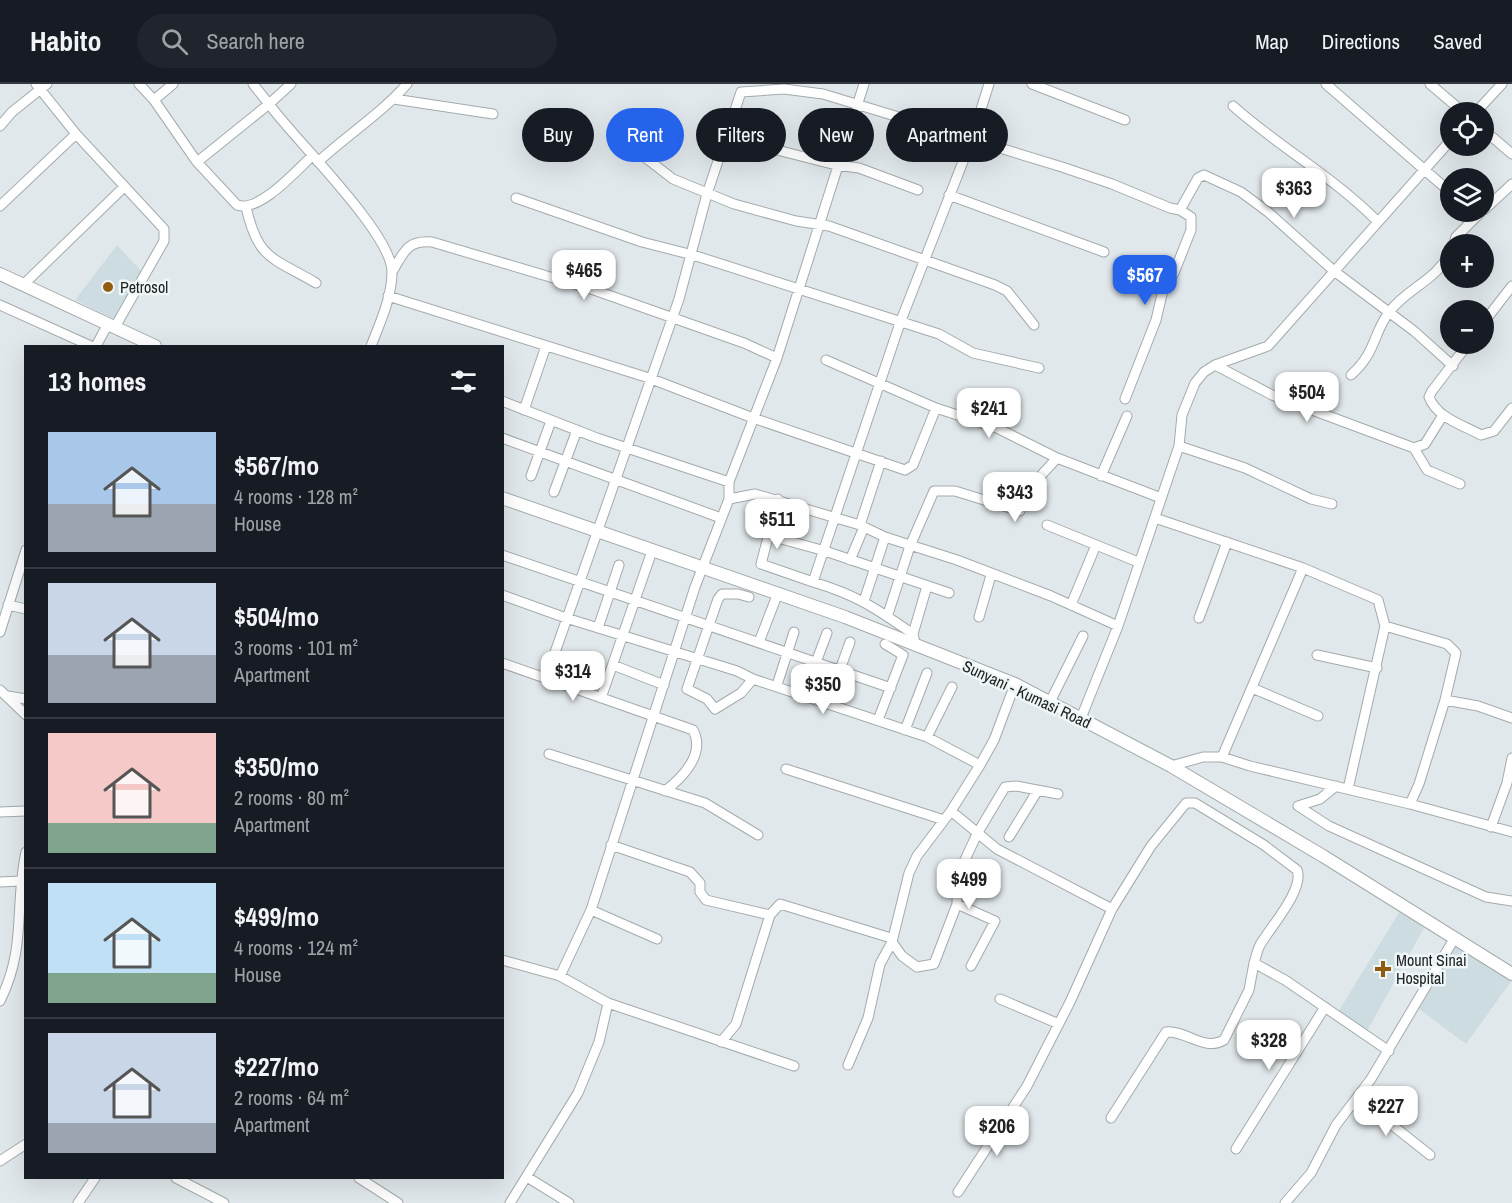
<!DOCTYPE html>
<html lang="en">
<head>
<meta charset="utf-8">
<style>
  body { margin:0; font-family:"Archivo Narrow",sans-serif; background:#20242c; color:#f1f3f6; height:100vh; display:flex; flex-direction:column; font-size:22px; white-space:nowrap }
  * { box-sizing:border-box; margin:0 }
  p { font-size:20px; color:#9ea1a6 }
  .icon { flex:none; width:33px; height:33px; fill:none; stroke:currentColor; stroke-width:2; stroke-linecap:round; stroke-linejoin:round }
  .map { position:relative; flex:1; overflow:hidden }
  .side { position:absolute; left:24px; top:261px; width:480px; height:834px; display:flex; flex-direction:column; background:#171b24; border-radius:0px; box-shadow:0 6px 24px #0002 }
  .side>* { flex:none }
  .hud { position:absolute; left:522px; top:24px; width:570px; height:54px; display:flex; gap:12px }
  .controls { position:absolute; left:1440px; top:18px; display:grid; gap:12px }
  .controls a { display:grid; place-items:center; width:54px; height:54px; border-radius:50%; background:#171b24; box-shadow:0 6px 24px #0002; font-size:30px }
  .price { position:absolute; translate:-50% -51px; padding:0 14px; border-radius:12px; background:#fff; color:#222; font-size:20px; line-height:39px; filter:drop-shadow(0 2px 3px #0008) }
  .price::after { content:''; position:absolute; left:50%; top:36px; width:18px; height:14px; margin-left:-9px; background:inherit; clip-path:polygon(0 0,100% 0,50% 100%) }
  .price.active { background:#2563eb; color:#fff }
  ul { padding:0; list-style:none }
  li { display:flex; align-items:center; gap:18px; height:150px; padding:0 24px }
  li+li { border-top:2px solid #363941 }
  li span { display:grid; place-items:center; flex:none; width:168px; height:120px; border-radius:0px; color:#555 }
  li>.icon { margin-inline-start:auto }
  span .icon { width:72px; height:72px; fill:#fffc; stroke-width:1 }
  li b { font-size:26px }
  h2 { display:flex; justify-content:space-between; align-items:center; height:72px; padding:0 24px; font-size:26px }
  .chip { padding:0 21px; border-radius:27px; background:#171b24; box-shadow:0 6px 24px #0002; font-size:21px; line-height:54px }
  .chip.active { background:#2563eb; color:#fff }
  header { display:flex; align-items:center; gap:36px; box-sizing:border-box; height:84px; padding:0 30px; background:#171b24; border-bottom:2px solid #363941 }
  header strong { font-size:28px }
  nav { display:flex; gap:33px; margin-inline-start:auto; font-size:21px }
  .search { width:420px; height:54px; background:#20242c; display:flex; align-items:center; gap:15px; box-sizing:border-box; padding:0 21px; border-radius:33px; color:#9ea1a6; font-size:22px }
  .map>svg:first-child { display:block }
  .built { fill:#cddce1 }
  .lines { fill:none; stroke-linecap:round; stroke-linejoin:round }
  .minor-casing { stroke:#a3aaac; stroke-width:11 }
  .major-casing { stroke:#a3aaac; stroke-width:14 }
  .minor { stroke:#fff; stroke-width:9 }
  .major { stroke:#fff; stroke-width:12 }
  .poi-dot { fill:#915c0f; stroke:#eff6f8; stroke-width:2 }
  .labels { text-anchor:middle; stroke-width:5; stroke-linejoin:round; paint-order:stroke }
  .poi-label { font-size:16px; fill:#202223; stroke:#eff6f8; text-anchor:start }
  .street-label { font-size:16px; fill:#202223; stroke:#eff6f8 }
</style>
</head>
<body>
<header>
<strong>Habito</strong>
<div class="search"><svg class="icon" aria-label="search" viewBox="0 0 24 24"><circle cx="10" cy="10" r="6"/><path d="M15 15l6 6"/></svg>Search here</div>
<nav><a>Map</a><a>Directions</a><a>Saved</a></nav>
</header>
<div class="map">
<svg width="1512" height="1119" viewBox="0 0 1512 1119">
  <rect width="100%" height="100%" fill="#e1e8eb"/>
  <path class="built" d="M117 161 143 189 116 236 75 216Z
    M1400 827 1425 842 1367 947 1338 928Z
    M1456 860 1512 896 1466 960 1419 925Z"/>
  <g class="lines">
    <defs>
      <path id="minor" d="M36 0 76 50 164 145V157L115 243
        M139 0 154 16 197 78 237 121C259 129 296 87 312 72
        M291 0 269 20C294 55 392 149 392 188 392 213 380 239 371 262
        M1032 0 1125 36
        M1326 0 1450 108
        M1430 0 1463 28
        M394 15 493 30
        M154 16 173 0
        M1233 22C1279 63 1335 94 1378 138
        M1476 28 1502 0
        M0 42 12 28 47 0
        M1484 46 1512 70
        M729 49 777 66 836 81 859 84 918 106
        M642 71 673 95 734 120 796 137 829 142 995 201 1007 207 1034 241
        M197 78 269 20 253 0
        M318 78C347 51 381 30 407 0
        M949 111 1104 168
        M516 114 642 158 693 171 939 250 973 269 1039 284
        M0 122 76 50
        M246 123C258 176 272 173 316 199
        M1484 126 1512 100
        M1454 160 1456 153 1481 128
        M392 188C404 168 407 156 432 158L594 206 744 259 777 274
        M24 200 124 103
        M388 212 649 294 753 334 905 386 913 381 936 324
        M0 221 91 262
        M1484 238 1512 202
        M1468 260 1432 307 1429 313C1437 334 1463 341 1481 351L1494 347 1512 324
        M96 262 108 240
        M826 276 936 324 997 344 1057 374 1161 414
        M1215 281 1272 311 1414 364 1425 360 1443 331
        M1351 291C1377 268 1373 248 1390 227 1408 204 1438 195 1450 168
        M1125 315 1156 236 1163 206 1174 189 1191 146V133L1180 126
        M502 317 597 354 729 398
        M524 326 546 262
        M502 354 721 434
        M1179 362 1245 384 1311 415 1332 420
        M1414 364 1427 386 1460 400
        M531 392 551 337
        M1101 392 1127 332
        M554 408 577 346
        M729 415 755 410 860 441 885 453 957 476 1051 512 1118 542
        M778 415 761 480 813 498
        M1155 434 1303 484 1378 516 1385 542 1348 705
        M860 441 881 377
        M1047 441 1138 478
        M767 451 825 467 949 509
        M502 471 891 604
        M850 476 864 443
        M502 511 566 534 737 587 753 595 927 653 980 681 994 656 1015 600
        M749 513 738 510H722L718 515 687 605 707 615 715 625 741 609 753 595
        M864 517 885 453
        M8 521 26 525
        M1071 521 1096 461
        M888 530 910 462 934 407H955L1020 427 1035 398 1057 374
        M979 533 991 491
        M1199 534 1227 458
        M1385 542 1447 560 1456 569 1445 616
        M598 544 619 481
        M0 548 26 466
        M913 550 927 502
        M759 558 778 509
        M915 559 913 550C877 525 857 511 813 498L900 239 971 57 989 0
        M1317 571 1377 584
        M502 579 693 646C706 670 682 694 665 707
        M613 581 664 601
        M546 594 679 215 707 110 741 8 784 5 823 10 1062 83 1112 100 1170 124 1180 126 1198 94 1204 91 1241 108 1268 128 1334 187 1414 247 1453 282
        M777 601 794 548
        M1252 604 1318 632
        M0 606 26 631
        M804 610 827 549
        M8 612 26 615
        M601 614 652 467
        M1050 618 1083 552
        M828 619 850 558
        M1081 634 1118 542 1179 362 1182 331 1195 299 1204 288 1215 281 1268 262 1450 57
        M878 636 903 571 885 560
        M905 646 927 589
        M927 653 952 603
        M549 670 705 719 758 751
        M1222 673 1303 484
        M1171 682 1203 673H1222L1250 682 1410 720 1512 748
        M786 685 944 736
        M1336 702 1320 715 1298 722 1329 742 1486 813 1512 817
        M1410 720 1419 700 1445 616 1478 622 1512 634
        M951 727 997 765 1112 825
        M0 728 26 727
        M1491 743 1507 699 1512 674
        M1009 753 1038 706
        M611 761 690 788 700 799V808L706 816 770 831
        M0 798 20 797
        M957 820 995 837 971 882
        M591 826 657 855
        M892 858 902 872 917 883 934 880 957 820V793L977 750 1005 703 1016 702 1058 710
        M502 876 560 892 608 919 599 958 578 1009 510 1119
        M560 892 591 826 695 503 729 415V398L777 274 864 0
        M1000 915 1059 940
        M0 917C27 863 14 823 26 768
        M608 919 794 982
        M721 958 736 940 770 831 780 820 891 854
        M848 981 868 934 880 880 892 858 909 789 917 772 951 727 980 681
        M1358 1014 1430 1071
        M1111 1034 1166 948C1186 946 1205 968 1224 956L1249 906 1254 879
        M1236 1065 1325 923
        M0 1077 26 1060
        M527 1093 569 1119
        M176 1094 224 1119
        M359 1094 398 1119
        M958 1108 1027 1002 1070 918 1112 825 1151 762 1186 719H1195L1264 761 1297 786C1305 805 1269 845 1260 861 1257 867 1256 873 1254 879L1285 896 1389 967
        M78 1119 95 1094
        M1285 1119 1311 1089 1336 1041 1371 995 1454 855"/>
      <path id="major" d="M0 190 155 262
        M502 414 845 533 1015 600 1171 682 1323 772 1512 890"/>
    </defs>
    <use href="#minor" class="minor-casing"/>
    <use href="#major" class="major-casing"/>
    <use href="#minor" class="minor"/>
    <use href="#major" class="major"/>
  </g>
  <g class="poi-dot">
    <circle cx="108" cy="203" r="6"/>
    <path d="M1380 876h6v6h6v6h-6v6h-6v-6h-6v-6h6z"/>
  </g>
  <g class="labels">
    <g class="poi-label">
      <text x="120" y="209">Petrosol</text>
      <text x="1396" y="882">Mount Sinai<tspan x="1396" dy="18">Hospital</tspan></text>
    </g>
    <g class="street-label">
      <text transform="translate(1027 610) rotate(25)" y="6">Sunyani - Kumasi Road</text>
    </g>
  </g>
</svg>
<div class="controls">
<a><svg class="icon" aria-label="locate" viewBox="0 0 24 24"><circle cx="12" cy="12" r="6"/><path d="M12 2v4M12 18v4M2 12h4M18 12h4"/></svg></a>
<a><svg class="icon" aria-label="layers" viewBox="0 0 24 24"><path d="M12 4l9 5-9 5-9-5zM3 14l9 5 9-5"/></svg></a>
<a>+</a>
<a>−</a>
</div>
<b class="price" style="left:1294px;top:135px">$363</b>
<b class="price" style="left:584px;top:217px">$465</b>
<b class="price active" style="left:1145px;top:222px">$567</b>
<b class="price" style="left:1307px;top:339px">$504</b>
<b class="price" style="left:989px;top:355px">$241</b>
<b class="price" style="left:1015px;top:439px">$343</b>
<b class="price" style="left:777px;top:466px">$511</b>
<b class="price" style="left:573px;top:618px">$314</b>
<b class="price" style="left:823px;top:631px">$350</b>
<b class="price" style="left:969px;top:826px">$499</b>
<b class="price" style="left:1269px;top:987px">$328</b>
<b class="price" style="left:1386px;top:1053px">$227</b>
<b class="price" style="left:997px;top:1073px">$206</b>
<div class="hud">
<a class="chip">Buy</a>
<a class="chip active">Rent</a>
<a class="chip">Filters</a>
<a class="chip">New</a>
<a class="chip">Apartment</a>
</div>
<section class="side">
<h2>13 homes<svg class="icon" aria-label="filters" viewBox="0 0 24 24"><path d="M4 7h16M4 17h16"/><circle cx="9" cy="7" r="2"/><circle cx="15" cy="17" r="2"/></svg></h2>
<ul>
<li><span style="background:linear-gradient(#a9c7e8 60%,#9aa5b1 0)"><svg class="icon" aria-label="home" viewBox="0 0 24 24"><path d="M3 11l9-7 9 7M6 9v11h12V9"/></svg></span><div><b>$567/mo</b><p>4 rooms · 128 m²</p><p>House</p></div></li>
<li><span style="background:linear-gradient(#c9d6e8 60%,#9aa5b1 0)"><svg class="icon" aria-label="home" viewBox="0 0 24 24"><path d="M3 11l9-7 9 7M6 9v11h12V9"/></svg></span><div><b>$504/mo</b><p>3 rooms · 101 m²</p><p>Apartment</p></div></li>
<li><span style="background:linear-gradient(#f6c9c9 75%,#7fa58c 0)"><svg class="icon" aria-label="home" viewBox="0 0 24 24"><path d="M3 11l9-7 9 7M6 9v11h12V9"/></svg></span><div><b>$350/mo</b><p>2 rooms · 80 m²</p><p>Apartment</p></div></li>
<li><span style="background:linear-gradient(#bfe0f5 75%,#7fa58c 0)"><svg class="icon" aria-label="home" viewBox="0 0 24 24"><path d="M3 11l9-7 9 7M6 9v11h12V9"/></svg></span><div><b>$499/mo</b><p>4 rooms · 124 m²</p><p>House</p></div></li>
<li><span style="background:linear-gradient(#c9d6e8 75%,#9aa5b1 0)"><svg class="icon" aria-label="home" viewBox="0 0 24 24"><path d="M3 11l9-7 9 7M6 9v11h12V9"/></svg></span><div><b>$227/mo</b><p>2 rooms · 64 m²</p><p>Apartment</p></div></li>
</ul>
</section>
</div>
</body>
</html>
